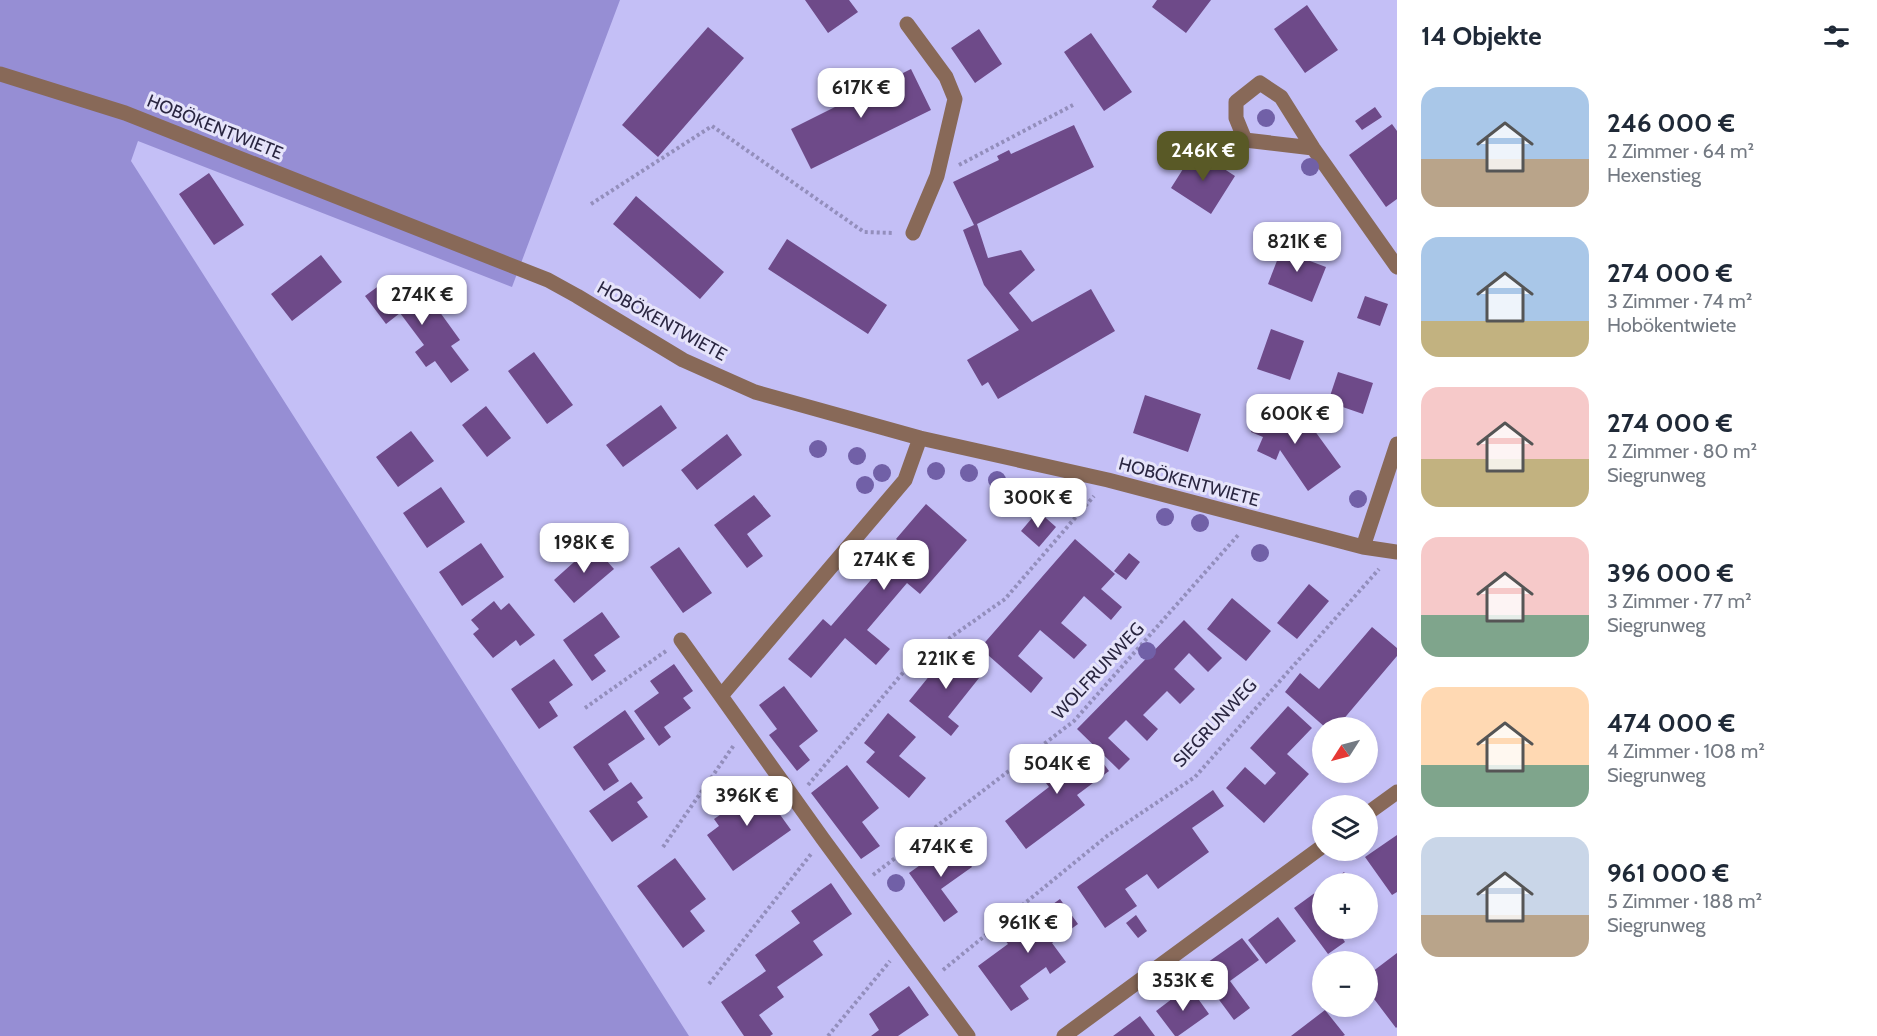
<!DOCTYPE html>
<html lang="de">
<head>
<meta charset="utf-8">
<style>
  body { margin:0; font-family:Cabin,sans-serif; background:#f2f2f3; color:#1f2937; height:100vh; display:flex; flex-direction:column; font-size:22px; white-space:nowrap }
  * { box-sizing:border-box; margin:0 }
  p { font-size:20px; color:#747a83 }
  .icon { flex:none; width:33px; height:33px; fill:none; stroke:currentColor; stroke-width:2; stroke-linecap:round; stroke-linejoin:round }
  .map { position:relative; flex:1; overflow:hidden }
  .sheet { display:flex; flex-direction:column; background:#fff; width:480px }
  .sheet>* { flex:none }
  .needle { width:39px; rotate:234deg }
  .controls { position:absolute; left:1312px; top:717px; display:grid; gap:12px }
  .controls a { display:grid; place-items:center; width:66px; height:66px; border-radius:50%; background:#fff; box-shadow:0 3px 9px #0003; font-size:30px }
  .price { position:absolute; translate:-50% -51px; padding:0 14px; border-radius:12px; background:#fff; color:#222; font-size:20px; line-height:39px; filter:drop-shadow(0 2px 3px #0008) }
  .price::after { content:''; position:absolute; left:50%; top:36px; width:18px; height:14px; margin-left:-9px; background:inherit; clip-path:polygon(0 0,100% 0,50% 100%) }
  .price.on { background:#595926; color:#fff }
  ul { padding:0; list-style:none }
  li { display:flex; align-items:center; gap:18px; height:150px; padding:0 24px }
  li span { display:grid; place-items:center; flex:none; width:168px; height:120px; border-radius:18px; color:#555 }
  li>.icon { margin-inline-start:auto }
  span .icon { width:72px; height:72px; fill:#fffc; stroke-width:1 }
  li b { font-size:26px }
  h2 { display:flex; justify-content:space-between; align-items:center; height:72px; padding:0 24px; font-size:26px }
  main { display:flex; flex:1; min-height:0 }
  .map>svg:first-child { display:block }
  .green { fill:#968ed4 }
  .building { fill:#6e4a89 }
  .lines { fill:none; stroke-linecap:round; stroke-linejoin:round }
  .path { stroke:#938ebc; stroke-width:4; stroke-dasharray:3 3; stroke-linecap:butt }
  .minor { stroke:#886958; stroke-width:15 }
  .tree { fill:#7160a7 }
  .labels { text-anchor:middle; stroke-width:6; stroke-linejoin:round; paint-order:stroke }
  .street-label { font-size:18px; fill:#2a2641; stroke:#e6e4fa }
</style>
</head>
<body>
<main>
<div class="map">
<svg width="1397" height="1036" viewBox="0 0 1397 1036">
  <rect width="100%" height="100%" fill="#c4bff6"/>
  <path class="green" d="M0 0H620L512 287 138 141 131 161 689 1036H0Z"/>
  <path class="building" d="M805 0H849L858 12 828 33Z
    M1157 0H1211L1186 33 1152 7Z
    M1307 5 1338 50 1305 73 1274 29Z
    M708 27 744 58 658 157 622 125Z
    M979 29 1002 64 975 83 951 48Z
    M1091 33 1132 92 1104 111 1064 52Z
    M911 69 931 110 811 169 791 129Z
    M1375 107 1382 117 1362 130 1355 121Z
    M1392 124 1397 131V199L1386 207 1349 155Z
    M1074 125 1094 167 977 224 988 258 1021 250 1035 270 1009 293 1032 322 1091 289 1115 331 998 399 988 382 982 386 967 360 1019 330 984 285 963 230 974 225 953 182 999 160 997 156 1009 150 1011 154Z
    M1195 150 1235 176 1211 214 1171 188Z
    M209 173 244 225 214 245 179 194Z
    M636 196 724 272 700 299 613 224Z
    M787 239 887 305 868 334 768 269Z
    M1285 240 1306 248 1302 258 1326 267 1312 302 1268 284Z
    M321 255 342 282 292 321 271 294Z
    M388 279 403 299 421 286 460 340 451 346 469 370 451 383 435 361 426 367 415 352 424 345 400 313 386 324 365 296Z
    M1365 296 1388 304 1380 326 1357 318Z
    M1271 329 1304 341 1290 380 1257 369Z
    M534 352 573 405 547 424 508 371Z
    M1338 372 1373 383 1363 414 1328 402Z
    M1145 395 1201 414 1188 452 1133 433Z
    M1263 403 1309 423 1341 467 1308 491 1280 450 1276 460 1257 451 1263 437 1251 432Z
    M661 405 677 428 623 467 606 445Z
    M486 406 511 438 487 457 462 425Z
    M411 431 434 461 398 487 376 457Z
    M727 434 742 455 697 490 681 470Z
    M441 487 465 522 427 548 403 513Z
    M754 495 771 516 747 534 763 556 747 568 714 525Z
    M926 504 967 540 920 594 907 583 867 630 890 649 876 665 845 638 811 678 788 659 823 619 831 626 902 544 896 539Z
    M1038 511 1056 527 1039 547 1021 531Z
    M1075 539 1115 574 1101 589 1122 607 1111 620 1084 596 1061 623 1087 645 1074 659 1040 630 1018 656 1043 678 1031 693 980 648Z
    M481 543 504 577 462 606 439 572Z
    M593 545 614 569 574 603 554 580Z
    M679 547 712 593 683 613 650 567Z
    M1129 553 1140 562 1126 580 1114 571Z
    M1309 584 1329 601 1297 639 1277 623Z
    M1232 598 1271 631 1246 661 1207 629Z
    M494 601 501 610 509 603 535 635 520 646 516 640 493 658 473 634 479 629 471 620Z
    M602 612 620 637 594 655 606 671 592 681 563 640Z
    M1184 620 1222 658 1208 672 1189 653 1174 669 1195 689 1180 704 1167 691 1143 715 1158 729 1147 741 1126 720 1108 738 1130 759 1119 770 1077 729Z
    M1372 627 1397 648V656L1336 728H1326L1285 692 1300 673 1319 689Z
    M952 648 983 673 948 717 959 726 951 736 909 701Z
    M554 659 573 685 549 702 558 716 539 729 511 689Z
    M674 664 693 691 683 698 691 708 664 727 671 737 659 746 634 711 659 693 650 681Z
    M784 686 818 731 799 746 810 760 797 771 769 735 777 729 759 705Z
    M1288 706 1312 728 1287 754 1309 774 1264 823 1226 788 1245 767 1265 785 1276 773 1250 748Z
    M625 710 645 739 608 764 619 781 604 791 573 747Z
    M888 713 916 737 899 756 926 778 909 798 866 762 875 752 864 743Z
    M1089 744 1109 771 1077 795 1085 805 1026 849 1005 821 1049 787 1034 767 1049 755 1058 767Z
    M847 765 879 808 862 822 880 846 861 859 811 793Z
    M756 781 791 830 733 871 707 835 719 826 714 819 730 808 726 802Z
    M631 782 643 798 637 802 648 817 612 842 589 811Z
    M1213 790 1224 806 1192 828 1209 852 1158 889 1147 874 1125 889 1137 906 1105 928 1077 887Z
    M1397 835V892L1392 895 1365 857Z
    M954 841 972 867 941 889 958 912 944 922 909 873Z
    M675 858 706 899 690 911 705 931 683 948 637 886Z
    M1344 872 1352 884H1328Z
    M831 883 852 914 813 941 823 955 777 987 784 997 759 1015 773 1034 770 1036H744L721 1002 766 971 755 955 800 923 791 911Z
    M1323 887V928H1336L1345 942 1328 954 1294 908Z
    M1060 899 1078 924 1052 943 1066 962 1050 974 1046 967 1020 986 1029 999 1011 1011 978 966 1008 944 1004 939Z
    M1136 915 1147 931 1138 938 1126 923Z
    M1278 917 1296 941 1266 964 1248 940Z
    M1242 938 1259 960 1230 981 1250 1008 1234 1020 1197 970Z
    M1397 953V1027L1396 1028 1368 991V975Z
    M909 986 929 1015 898 1036H871L879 1030 869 1014Z
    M1189 986 1209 1014 1178 1036H1175L1156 1011Z
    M1325 1010 1345 1035 1343 1036H1291Z
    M1140 1016 1155 1036H1113Z"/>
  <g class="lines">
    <path class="path" d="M959 165 1073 105
      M591 204 712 126 864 232 894 233
      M585 708 666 651
      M808 785 907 668 1005 599 1094 496
      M663 847 734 745
      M873 875 1074 721 1239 534
      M943 970 1107 836 1195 777 1379 569
      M709 984 811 854
      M828 1036 890 961"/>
    <path class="minor" d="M907 24 946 77 955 99 937 176 913 233
      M0 74 125 113 548 280 577 296 683 360 755 392 920 438 1108 480 1363 547 1397 552
      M1313 148 1245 140 1236 118V102L1260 83 1281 97 1313 148 1397 267
      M920 438 905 480 721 696 823 839 968 1036
      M1363 547 1397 444
      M681 640 721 696
      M1368 813 1397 792
      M1064 1036 1323 846"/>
  </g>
  <g class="tree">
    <circle cx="1266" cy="118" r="9"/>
    <circle cx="1310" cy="167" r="9"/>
    <circle cx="818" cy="449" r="9"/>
    <circle cx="857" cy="456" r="9"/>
    <circle cx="936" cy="471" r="9"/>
    <circle cx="882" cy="473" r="9"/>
    <circle cx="969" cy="473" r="9"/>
    <circle cx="997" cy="480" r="9"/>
    <circle cx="865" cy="485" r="9"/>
    <circle cx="1058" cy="494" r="9"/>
    <circle cx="1358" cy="499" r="9"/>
    <circle cx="1165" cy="517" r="9"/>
    <circle cx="1200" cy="523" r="9"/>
    <circle cx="1260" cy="553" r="9"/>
    <circle cx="1147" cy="651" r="9"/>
    <circle cx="1040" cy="758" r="9"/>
    <circle cx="1021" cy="773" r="9"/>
    <circle cx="896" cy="883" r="9"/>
  </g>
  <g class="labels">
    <g class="street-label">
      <text transform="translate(215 127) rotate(22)" y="6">HOBÖKENTWIETE</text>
      <text transform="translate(662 321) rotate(29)" y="6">HOBÖKENTWIETE</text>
      <text transform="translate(1189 482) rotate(15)" y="6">HOBÖKENTWIETE</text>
      <text transform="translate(1098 671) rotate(-47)" y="6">WOLFRUNWEG</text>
      <text transform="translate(1215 723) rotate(-47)" y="6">SIEGRUNWEG</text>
    </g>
  </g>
</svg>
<div class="controls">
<a><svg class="needle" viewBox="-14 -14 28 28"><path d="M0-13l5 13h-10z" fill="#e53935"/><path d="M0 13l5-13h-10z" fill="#747a83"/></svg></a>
<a><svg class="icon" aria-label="layers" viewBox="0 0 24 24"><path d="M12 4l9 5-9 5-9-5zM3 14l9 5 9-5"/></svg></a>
<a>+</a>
<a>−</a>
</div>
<b class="price" style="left:861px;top:119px">617K €</b>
<b class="price on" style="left:1203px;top:182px">246K €</b>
<b class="price" style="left:1297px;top:273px">821K €</b>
<b class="price" style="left:422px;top:326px">274K €</b>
<b class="price" style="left:1295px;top:445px">600K €</b>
<b class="price" style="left:1038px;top:529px">300K €</b>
<b class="price" style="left:584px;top:574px">198K €</b>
<b class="price" style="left:884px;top:591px">274K €</b>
<b class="price" style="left:946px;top:690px">221K €</b>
<b class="price" style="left:1057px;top:795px">504K €</b>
<b class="price" style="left:747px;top:827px">396K €</b>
<b class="price" style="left:941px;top:878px">474K €</b>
<b class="price" style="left:1028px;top:954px">961K €</b>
<b class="price" style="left:1183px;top:1012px">353K €</b>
</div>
<section class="sheet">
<h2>14 Objekte<svg class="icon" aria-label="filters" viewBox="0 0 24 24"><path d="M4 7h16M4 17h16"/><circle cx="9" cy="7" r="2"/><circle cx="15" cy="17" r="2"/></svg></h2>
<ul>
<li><span style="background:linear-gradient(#a9c7e8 60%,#b9a48a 0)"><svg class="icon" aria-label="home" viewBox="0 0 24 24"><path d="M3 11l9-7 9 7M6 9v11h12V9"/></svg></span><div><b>246 000 €</b><p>2 Zimmer · 64 m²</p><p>Hexenstieg</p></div></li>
<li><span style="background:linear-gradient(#a9c7e8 70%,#c2b280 0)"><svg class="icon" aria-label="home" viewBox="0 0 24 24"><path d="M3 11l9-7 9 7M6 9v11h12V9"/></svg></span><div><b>274 000 €</b><p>3 Zimmer · 74 m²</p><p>Hobökentwiete</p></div></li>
<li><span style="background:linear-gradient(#f6c9c9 60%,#c2b280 0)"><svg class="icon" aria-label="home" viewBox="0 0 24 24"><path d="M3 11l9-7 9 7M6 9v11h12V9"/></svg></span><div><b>274 000 €</b><p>2 Zimmer · 80 m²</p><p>Siegrunweg</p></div></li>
<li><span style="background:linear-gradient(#f6c9c9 65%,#7fa58c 0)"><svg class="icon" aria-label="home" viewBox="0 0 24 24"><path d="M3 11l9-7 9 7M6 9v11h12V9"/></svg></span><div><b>396 000 €</b><p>3 Zimmer · 77 m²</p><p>Siegrunweg</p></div></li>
<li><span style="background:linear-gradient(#ffd9b3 65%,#7fa58c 0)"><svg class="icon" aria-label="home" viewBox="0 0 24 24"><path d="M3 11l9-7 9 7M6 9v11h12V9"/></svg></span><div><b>474 000 €</b><p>4 Zimmer · 108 m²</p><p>Siegrunweg</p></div></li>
<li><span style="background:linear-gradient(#c9d6e8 65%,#b9a48a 0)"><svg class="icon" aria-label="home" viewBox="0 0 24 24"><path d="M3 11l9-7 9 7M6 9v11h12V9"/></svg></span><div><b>961 000 €</b><p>5 Zimmer · 188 m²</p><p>Siegrunweg</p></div></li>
</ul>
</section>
</main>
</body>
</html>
